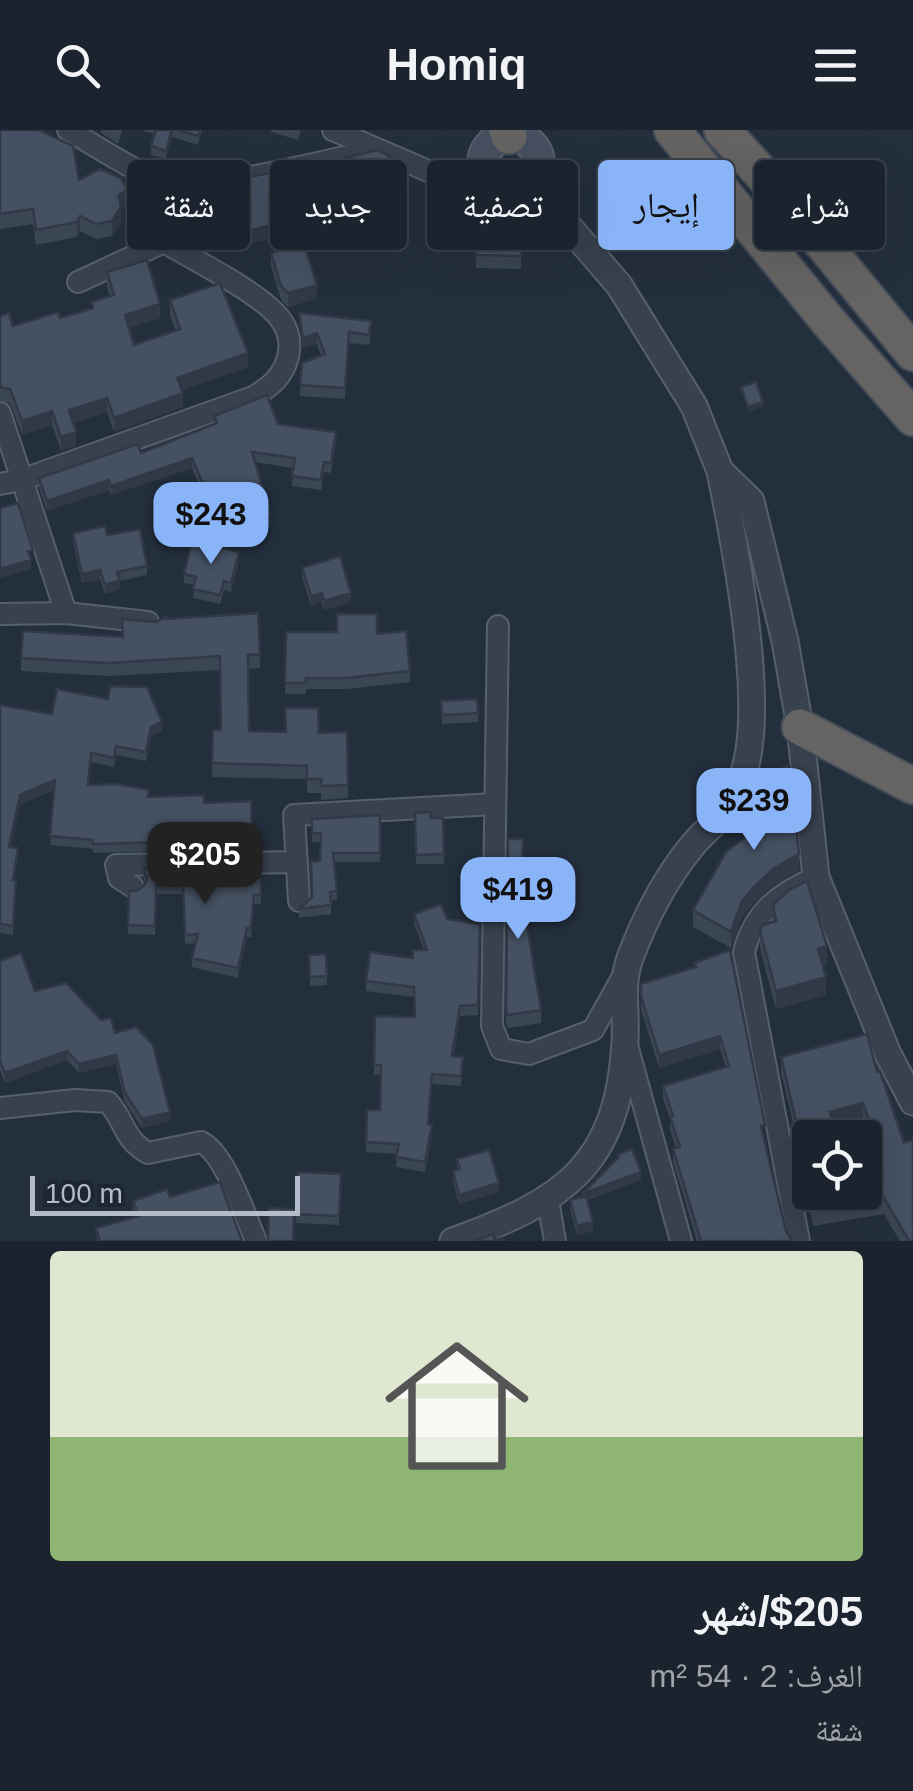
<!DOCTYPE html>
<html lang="ar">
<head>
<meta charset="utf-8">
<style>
  body { margin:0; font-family:Arial,"Noto Naskh Arabic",sans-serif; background:#242b36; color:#f1f3f6; direction:rtl; height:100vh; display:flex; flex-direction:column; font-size:38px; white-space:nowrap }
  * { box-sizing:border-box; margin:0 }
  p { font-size:32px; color:#a0a4aa }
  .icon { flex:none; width:55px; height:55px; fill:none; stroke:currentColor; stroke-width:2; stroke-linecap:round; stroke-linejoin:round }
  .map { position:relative; height:1111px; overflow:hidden; direction:ltr }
  .details { display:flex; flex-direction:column; background:#1b232e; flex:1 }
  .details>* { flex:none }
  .guide { position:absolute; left:30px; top:30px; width:855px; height:90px; direction:rtl; display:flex; gap:20px }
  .controls { position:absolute; left:792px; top:990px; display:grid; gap:20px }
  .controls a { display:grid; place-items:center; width:90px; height:90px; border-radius:10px; background:#1b232e; box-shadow:0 10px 40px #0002,0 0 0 2px #39404a; font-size:50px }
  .scale { position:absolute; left:30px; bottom:25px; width:270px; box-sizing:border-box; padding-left:10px; border:5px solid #b4bcc9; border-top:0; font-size:28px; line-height:35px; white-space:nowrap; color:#b4bcc9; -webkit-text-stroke:8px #1d2633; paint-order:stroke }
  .price { position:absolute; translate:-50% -85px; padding:0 22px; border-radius:20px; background:#8ab4f8; color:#111; font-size:32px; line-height:65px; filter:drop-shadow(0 2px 5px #0008) }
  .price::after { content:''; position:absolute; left:50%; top:60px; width:30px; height:22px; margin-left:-15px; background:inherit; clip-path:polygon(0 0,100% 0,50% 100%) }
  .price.selected { background:#222; color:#fff }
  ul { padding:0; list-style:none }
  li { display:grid; align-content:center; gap:20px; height:530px; padding:0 50px }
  li span { display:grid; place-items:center; height:310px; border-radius:10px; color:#555 }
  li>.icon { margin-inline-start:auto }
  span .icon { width:180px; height:180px; fill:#fffc; stroke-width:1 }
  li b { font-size:42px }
  .chip { padding:0 35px; border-radius:10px; background:#1b232e; box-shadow:0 10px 40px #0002,0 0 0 2px #39404a; font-size:35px; line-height:90px }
  .chip.selected { background:#8ab4f8; color:#111 }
  header { display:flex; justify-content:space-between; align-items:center; height:130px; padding:0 50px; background:#1b232e; font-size:45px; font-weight:700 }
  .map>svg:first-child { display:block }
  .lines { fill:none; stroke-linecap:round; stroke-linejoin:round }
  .minor-casing { stroke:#565f6c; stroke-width:24 }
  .tertiary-casing { stroke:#565f6c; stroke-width:29 }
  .secondary-casing { stroke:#565f6c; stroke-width:34 }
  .trunk-casing { stroke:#434c59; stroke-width:39 }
  .minor { stroke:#38414e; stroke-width:20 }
  .tertiary { stroke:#38414e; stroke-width:25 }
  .secondary { stroke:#465061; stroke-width:30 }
  .trunk { stroke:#656462; stroke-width:35 }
  .wall { fill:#3b4654; fill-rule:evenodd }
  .shaded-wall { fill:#303945 }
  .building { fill:#455162; stroke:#303945; stroke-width:2.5 }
</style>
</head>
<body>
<header><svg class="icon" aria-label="menu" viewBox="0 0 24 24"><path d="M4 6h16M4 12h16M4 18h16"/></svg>Homiq<svg class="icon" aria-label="search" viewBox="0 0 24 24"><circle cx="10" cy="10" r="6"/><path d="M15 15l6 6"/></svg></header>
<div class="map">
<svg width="913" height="1111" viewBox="0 0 913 1111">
  <rect width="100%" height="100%" fill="#242f3e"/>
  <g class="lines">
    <defs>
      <path id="minor" d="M68 0C102 19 132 42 170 53 202 63 336 28 375 20
        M333 0 449 50 467 51 485 47
        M78 152 164 112
        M0 283 66 483
        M0 354 21 350 253 267C270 257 283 247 288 227 291 214 289 201 281 190 263 164 194 130 164 112L175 55
        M0 484 66 483 148 492
        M498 496 492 896 501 919 529 924 593 900 623 846
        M133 757 119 748 116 735 297 732
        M299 771 294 685 495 674
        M627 915 681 1111
        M0 978 75 970 108 972C126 992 123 1009 148 1023L201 1012C225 1023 245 1086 256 1111
        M548 1070 555 1111
        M799 1111 744 822C754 781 781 763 816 747"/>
      <path id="tertiary" d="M532 54 619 155 694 276 720 341 751 371 785 511 800 597 816 747 888 924 913 972
        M453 1111C563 1071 618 1037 625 911 627 882 620 856 630 828 645 788 665 749 692 716 703 702 719 692 727 676 733 666 740 654 744 642 766 572 735 415 720 341"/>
      <path id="secondary" d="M483 34a28 28 0 1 1 56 0a28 28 0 1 1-56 0Z"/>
      <path id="trunk" d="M507 0 509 6
        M672 0 828 191 913 288
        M722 0 799 85 913 223
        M800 597 913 656"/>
    </defs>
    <use href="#minor" class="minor-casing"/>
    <use href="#tertiary" class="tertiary-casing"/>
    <use href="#secondary" class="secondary-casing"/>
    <use href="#trunk" class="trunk-casing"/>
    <use href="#minor" class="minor"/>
    <use href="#tertiary" class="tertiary"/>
    <use href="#secondary" class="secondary"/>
    <use href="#trunk" class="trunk"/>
  </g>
  <path class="wall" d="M0 0 79 50 128 75 121 79V92L112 106 96 109 80 101 77 107 36 115 33 94 0 99Z
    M101 0H122L118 14 101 3Z
    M140 0H202L198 15 172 7 166 29 151 25V16L154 4Z
    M271 0H301L298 10 271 2Z
    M390 40 376 82 335 68V55Z
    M232 50 305 99 246 115 232 64Z
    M477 60 494 68H522L521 139 476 138Z
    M271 123 317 168 288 177 281 170 271 136Z
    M107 142 160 188 128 198 134 215 176 201 170 185V170L248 237 182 260 183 277 114 302 107 282 73 293 76 316 61 321 52 295 22 305 10 273 0 271V186L13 196 60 188 92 178V172L110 167 107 157Z
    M299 183 371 202 369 215 349 213 345 269 300 266 302 233 321 226 317 214 303 218Z
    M214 286 278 294 336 312 331 343 324 342 321 360 292 356 293 338 255 332 271 395 236 406 230 387 182 402 174 377V367L184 364V360L199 355 192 338 111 365 109 360 47 381 39 358V348L141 323 214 294Z
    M73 403 107 405 147 436V445L120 451V459L105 464 100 449 82 453 73 412Z
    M239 431 231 462 224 460 220 474 193 468 194 455 184 453V444Z
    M302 438 351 472 324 480 322 472 311 476 302 447Z
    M122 489 156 492 167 489 260 524V538L248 539 249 601 347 602 348 668 321 670V663H307V649L212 647 213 600H221L220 540 108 546 21 541V528L122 507Z
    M286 502 377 504 410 541V552L347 559H306V564H285Z
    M477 569 478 592 442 594 441 571Z
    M0 575 162 601 151 606 146 631 116 625 114 637 91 632 89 655 149 667 204 673 252 701V710L205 712V720L93 723V719L50 715 54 660 20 674 11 717 18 727 14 750 13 805 0 803Z
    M763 643 799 740 773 756 752 775 742 787 731 818 693 797V780L751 703 749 700V684L760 675V665L764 663Z
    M415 683 431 688H443L444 734H416Z
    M380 685V732H334L337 770 331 771V784L299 788V779L311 767 320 731 321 712H312V689Z
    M260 737 261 774H254L251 808 247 807 238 848 192 837V828L196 813 185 814 183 764H156L155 805 128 804 129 761 138 760 144 756 143 739Z
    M773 775 827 834 823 835 826 865 776 879 760 818V801L773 792Z
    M414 784 480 794 478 885 460 886 454 926 463 937 461 956 432 954 428 994 432 1005 425 1042 396 1037 397 1024 366 1022 367 980H380L381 945H374L375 886 414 887V867L366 861V851L413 828 424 820 414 794Z
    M521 796 541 880V893L508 898 506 894V881Z
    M326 824 327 855 310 856 309 825Z
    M0 831 35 861 115 903 170 991 142 998 125 972 116 934 79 943 67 930 5 953 0 940Z
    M694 833 765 1008H764L786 1101 792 1111H697L673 1032V1019L676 1018 670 1000V988L663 969V956L726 937 720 919 659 938 641 879V854L694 838Z
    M781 927 877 942 904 1013 913 1111H900L884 1084 813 1096 809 1075V1061L781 942ZM863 988 870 1008 810 1062V1008L834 996Z
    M618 1024 641 1050 587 1070 593 1101 577 1105 570 1079V1070L582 1067 618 1029Z
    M457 1029 499 1062 459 1074 453 1050V1041L457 1040Z
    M298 1042 341 1044 339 1095 296 1093Z
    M170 1067 242 1111H97L96 1098 136 1087 133 1080V1071Z"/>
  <path class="shaded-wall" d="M172 0V7L166 29V21Z
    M390 26V40L376 82V69Z
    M128 60V75L121 79V92L112 106V91L119 65Z
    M305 85V99L246 115V102Z
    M80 86V101L77 107V92Z
    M317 155V168L288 177V163Z
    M160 174V188L125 199V185Z
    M317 203V214L303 218V208Z
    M248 223V237L177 262V248Z
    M183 263V277L114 302V288Z
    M107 268V282L69 294V280Z
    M763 272V276L748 282V277Z
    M52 281V295L22 305V291Z
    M76 302V316L61 321V307Z
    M192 328V338L111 365V356Z
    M109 350V360L47 381V371Z
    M230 377V387L182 402V392Z
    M271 385V395L236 406V396Z
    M239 422V431L231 462V453Z
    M31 430V439L0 448V439Z
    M100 440V449L82 453V444Z
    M120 450V459L105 464V455Z
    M322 463V472L311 476V466Z
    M351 463V472L324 480V471Z
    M162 592V601L151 606 146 631V622L151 597Z
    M55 650V659L20 674 9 726V717L20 665Z
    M799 724V740L773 756 752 775 742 787 731 818V802L742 771 773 739Z
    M247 798V807L238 848V838Z
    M827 816V834L818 836V819Z
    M826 847V865L776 879V861Z
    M460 876V886L452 936V926Z
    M720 906V919L659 938V925Z
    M67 921V930L5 953V943Z
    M116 925V934L79 943V934Z
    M863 973V988L830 997V982Z
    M170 982V991L142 998V989Z
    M432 995V1005L425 1042V1032Z
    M641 1042V1050L582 1071V1064Z
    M499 1053V1062L459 1074V1065Z
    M593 1092V1101L577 1105V1096Z"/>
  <path class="building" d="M0 0H39L73 16 79 50 100 39 121 48 128 60 119 65 121 77 112 91 96 94 80 86 77 92 36 100 33 79 0 84Z
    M156 0H172L166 21 151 16Z
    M178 0H200L198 6Z
    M377 20 390 26 376 69 335 55 344 28Z
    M293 39 305 85 246 102 232 50Z
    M477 60 494 61V68H522L521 126 476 125Z
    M304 113 317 155 288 163 281 156 271 123Z
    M147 130 160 174 125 185 134 215 180 199 170 170 220 153 248 223 177 248 183 263 114 288 107 268 69 280 76 302 61 307 52 281 22 291 10 259 0 257V186L9 183 13 196 58 182 60 188 93 178 92 172 114 165 107 142Z
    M299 183 371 191 369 205 349 202 345 258 300 255 302 233 325 224 317 203 303 208Z
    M756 252 763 272 748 277 741 257Z
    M267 265 278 294 336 302 331 333 324 332 321 350 292 346 295 328 252 322 271 385 236 396 230 377 182 392 174 367 186 364 184 360 203 354 192 328 111 356 109 350 47 371 39 348 138 314 141 323 217 293 214 286Z
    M18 373 33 420 28 421 31 430 0 439V378Z
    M105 396 107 405 140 399 147 436 117 442 120 450 105 455 100 440 82 444 73 403Z
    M192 411 239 422 231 453 224 451 220 465 193 459 196 447 184 444Z
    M340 426 351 463 324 471 322 463 311 466 302 438Z
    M258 483 260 524 248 525 249 601 286 602 285 578H318L319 603 347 602 348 655 321 656V649H307V636L212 633 213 600H221L220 526 108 533 21 528 23 501 123 507 122 489 156 492 167 487V489Z
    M337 484H377V504L406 501 410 541 347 548H306V553H285L286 502H337Z
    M110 556 147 557 162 592 151 597 146 622 116 616 114 628 91 623 88 655 117 654 149 660 148 667 204 665V673L251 671 252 701 205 703V711L93 714V710L50 706 55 650 20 665 9 717 18 718 13 750H16L13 796 0 794V575L52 584 57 559 108 569Z
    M477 569 478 583 442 585 441 571Z
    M789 635 799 724 773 739 752 759 742 771 731 802 693 780 726 722 759 697 749 684 763 673 760 665 768 660 763 643Z
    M430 682 431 688H443L444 724 416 725 415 683Z
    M380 685V723H333L337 761 330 762 331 775 299 779 312 767 311 732 320 731 321 703H312V689Z
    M508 709H523L520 796 527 795 541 880 508 885 506 881Z
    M260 737 261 765H254L251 798H247L238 838 192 828 198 804 185 805 183 755H156L155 796 128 795 129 761 138 760 144 756 147 748 143 739Z
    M807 751 827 816 818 819 826 847 776 861 760 801 762 795 776 791 773 775 789 760Z
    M441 774 447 789 480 794 478 875 460 876 452 926 463 927 461 946 432 944 428 994 432 995 425 1032 396 1027 399 1014 366 1012 367 980H380L381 935H374L375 886 415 887 414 857 366 851 370 822 413 828V820H427L414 784Z
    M730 820 765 995 761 996 786 1101 792 1111H701L673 1019 680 1017 670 987 673 986 663 956 729 936 720 906 659 925 641 866V854L696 837 694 833Z
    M21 823 35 861 66 853 101 890 111 888 115 903 136 897 153 915 170 982 142 989 125 963 116 925 79 934 67 921 5 943 0 931V831Z
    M326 824 327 846 310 847 309 825Z
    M867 904 877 942 880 941 904 1013 913 1010V1111H909L884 1068 813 1081 809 1059 810 1062H865V1009L875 1007 863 973 830 982 837 1008H810V1050L781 927Z
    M632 1019 641 1042 582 1064 619 1027 618 1024Z
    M489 1020 499 1053 459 1065 453 1041 460 1039 457 1029Z
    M298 1042 341 1044 339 1086 296 1084Z
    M220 1052 242 1111H100L96 1098 139 1086 133 1071 167 1059 170 1067Z
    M586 1066 593 1092 577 1096 570 1070Z
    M269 1078 294 1079 293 1111H268Z
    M493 1104 495 1110 503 1108 504 1111H474Z"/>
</svg>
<div class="controls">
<a><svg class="icon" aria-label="locate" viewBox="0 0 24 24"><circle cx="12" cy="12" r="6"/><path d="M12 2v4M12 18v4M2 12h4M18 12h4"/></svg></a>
</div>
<div class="scale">100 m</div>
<b class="price" style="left:211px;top:437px">$243</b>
<b class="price" style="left:754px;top:723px">$239</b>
<b class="price selected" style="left:205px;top:777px">$205</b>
<b class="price" style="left:518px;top:812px">$419</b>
<div class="guide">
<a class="chip">شراء</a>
<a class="chip selected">إيجار</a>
<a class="chip">تصفية</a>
<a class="chip">جديد</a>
<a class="chip">شقة</a>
</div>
</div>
<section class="details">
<ul>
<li><span style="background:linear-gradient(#dfe7d0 60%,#8fb573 0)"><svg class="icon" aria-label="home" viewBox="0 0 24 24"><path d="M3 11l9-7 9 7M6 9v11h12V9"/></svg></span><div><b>$205/شهر</b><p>الغرف: 2 · 54 m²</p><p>شقة</p></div></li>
</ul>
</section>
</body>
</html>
